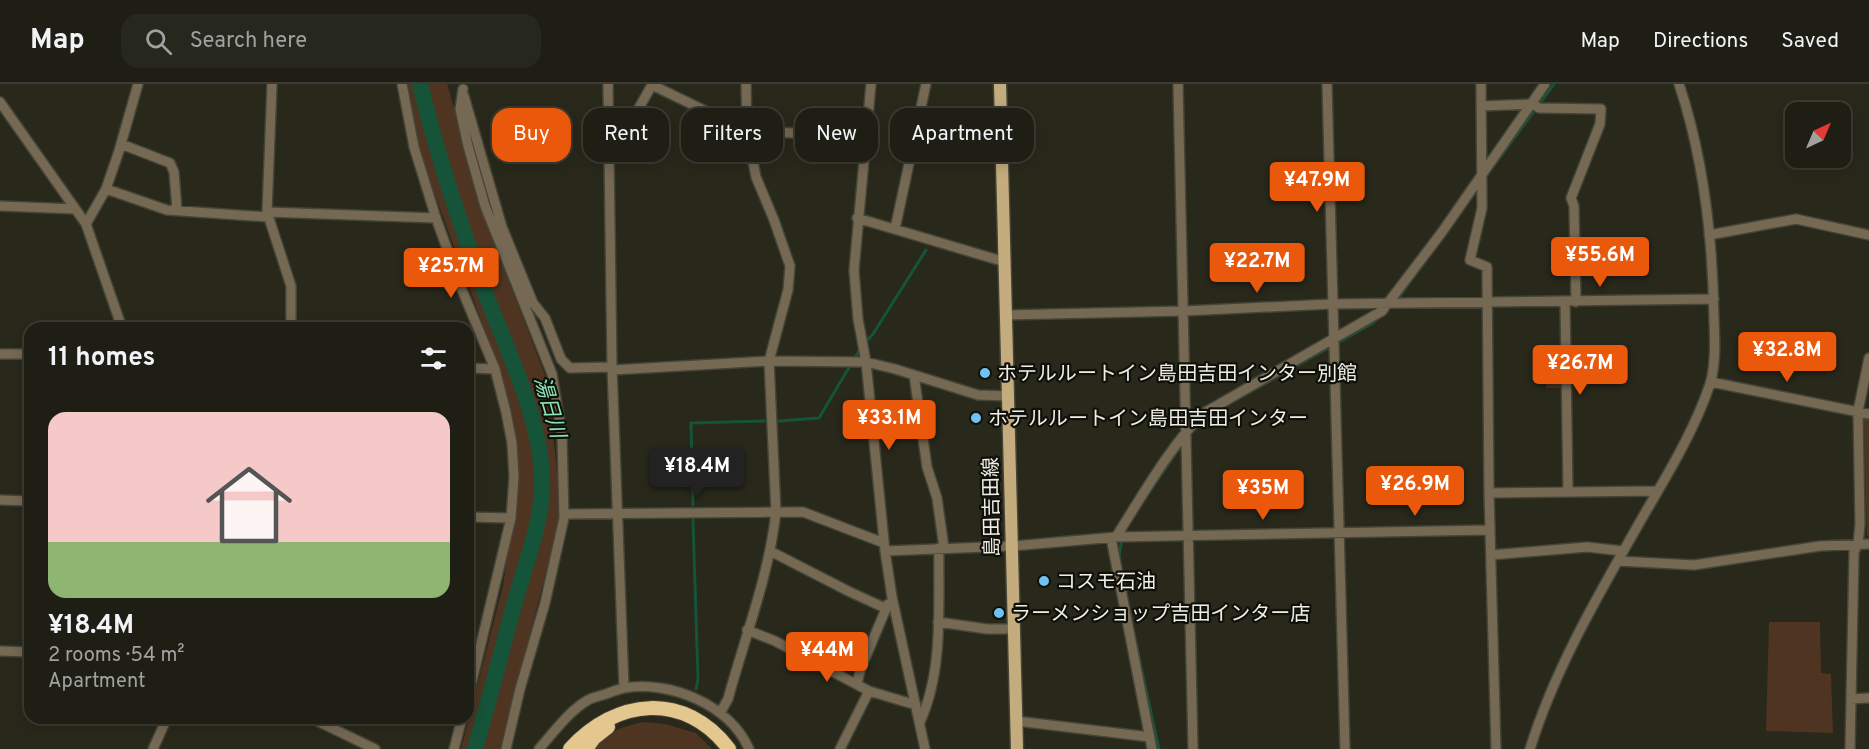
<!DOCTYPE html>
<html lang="en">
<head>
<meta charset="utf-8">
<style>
  body { margin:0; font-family:Overpass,"Noto Sans JP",sans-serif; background:#26271d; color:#f1f3f6; height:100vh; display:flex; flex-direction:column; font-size:22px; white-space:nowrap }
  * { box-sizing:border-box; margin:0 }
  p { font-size:20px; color:#a1a2a0 }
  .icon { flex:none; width:33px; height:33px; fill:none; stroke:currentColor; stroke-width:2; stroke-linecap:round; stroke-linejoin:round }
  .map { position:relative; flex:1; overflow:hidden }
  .details { position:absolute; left:24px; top:238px; width:450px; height:402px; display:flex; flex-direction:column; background:#1e1e14; border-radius:18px; box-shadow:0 3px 15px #0003,0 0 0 2px #3c3c34 }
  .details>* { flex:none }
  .top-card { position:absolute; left:492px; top:24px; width:570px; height:54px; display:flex; gap:12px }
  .needle { width:39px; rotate:44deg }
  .controls { position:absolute; left:1785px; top:18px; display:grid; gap:12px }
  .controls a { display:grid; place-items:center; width:66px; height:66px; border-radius:12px; background:#1e1e14; box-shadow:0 3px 15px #0003,0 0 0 2px #3c3c34; font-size:30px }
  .price { position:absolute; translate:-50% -51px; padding:0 14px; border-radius:6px; background:#ea580c; color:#fff; font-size:20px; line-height:39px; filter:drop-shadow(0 2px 3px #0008) }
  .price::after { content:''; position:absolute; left:50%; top:36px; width:18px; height:14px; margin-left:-9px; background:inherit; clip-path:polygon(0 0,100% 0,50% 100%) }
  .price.on { background:#222; color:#fff }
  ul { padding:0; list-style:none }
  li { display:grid; align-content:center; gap:12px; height:318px; padding:0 24px }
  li+li { border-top:2px solid #3c3c34 }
  li span { display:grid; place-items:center; height:186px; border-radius:18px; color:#555 }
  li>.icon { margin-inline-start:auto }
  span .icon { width:108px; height:108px; fill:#fffc; stroke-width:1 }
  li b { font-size:26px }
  h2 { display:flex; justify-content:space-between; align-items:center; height:72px; padding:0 24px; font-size:26px }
  .pill { padding:0 21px; border-radius:18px; background:#1e1e14; box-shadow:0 3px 15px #0003,0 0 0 2px #3c3c34; font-size:21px; line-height:54px }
  .pill.on { background:#ea580c; color:#fff }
  header { display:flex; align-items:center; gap:36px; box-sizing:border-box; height:84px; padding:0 30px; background:#1e1e14; border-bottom:2px solid #3c3c34 }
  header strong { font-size:28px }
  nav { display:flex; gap:33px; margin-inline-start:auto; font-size:21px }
  .search { width:420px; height:54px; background:#26271d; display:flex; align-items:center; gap:15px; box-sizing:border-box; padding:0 21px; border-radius:18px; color:#a1a2a0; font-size:22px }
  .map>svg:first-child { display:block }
  .green { fill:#4f3521 }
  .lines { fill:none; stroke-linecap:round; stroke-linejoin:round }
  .stream { stroke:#155438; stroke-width:3 }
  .river { stroke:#155438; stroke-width:16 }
  .minor-casing { stroke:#444437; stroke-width:12 }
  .major-casing { stroke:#444437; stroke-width:15 }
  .highway-casing { stroke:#444437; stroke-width:16 }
  .minor { stroke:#756954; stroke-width:9 }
  .major { stroke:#c5ac7e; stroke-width:12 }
  .highway { stroke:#e4c68f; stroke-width:14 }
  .poi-dot { fill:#70c2f4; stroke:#10100a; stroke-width:2 }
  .labels { text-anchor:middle; stroke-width:4.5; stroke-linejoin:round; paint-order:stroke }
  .poi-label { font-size:20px; fill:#eeeee5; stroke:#10100a; text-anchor:start }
  .street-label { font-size:20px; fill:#eeeee5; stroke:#10100a }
  .water-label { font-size:21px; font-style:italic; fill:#8be5b6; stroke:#10100a }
</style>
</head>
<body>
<header>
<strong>Map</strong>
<div class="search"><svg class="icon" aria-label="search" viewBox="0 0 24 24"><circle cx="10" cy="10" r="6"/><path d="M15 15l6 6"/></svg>Search here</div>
<nav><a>Map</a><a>Directions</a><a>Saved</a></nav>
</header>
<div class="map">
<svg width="1869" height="665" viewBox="0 0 1869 665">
  <rect width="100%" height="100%" fill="#28281b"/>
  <path class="green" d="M406 0H447L493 156 548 299 561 430 500 665H461L503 502 519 389 503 295 420 70Z
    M1546 279H1561L1562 304H1546Z
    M1864 333 1869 335V453L1867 452Z
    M1769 538H1820L1821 589 1831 590 1833 649 1766 647Z
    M644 638 665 640 696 649 712 665H595C607 647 624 642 644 638Z"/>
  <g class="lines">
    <path class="stream" d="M1484 95 1554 0
      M1396 217 1435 164
      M864 260 873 250 926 166
      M779 337 819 334 860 265
      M1197 343 1209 331 1373 239 1378 234
      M1144 416 1183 359
      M693 421 691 339 764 337
      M693 436 698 596 696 605
      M1119 472 1122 455
      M1135 555 1159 665"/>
    <path class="river" d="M420 0C436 66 457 131 480 195 503 259 545 337 542 406 540 446 524 483 514 521 501 569 489 617 475 665"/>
    <defs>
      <path id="minor" d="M272 0 267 128 291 202V244
        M402 0 414 63 436 134 460 201 495 285 506 328 512 359 514 393 511 434 468 614
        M608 0 612 283 624 604
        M871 0 854 186 858 235 866 278 885 467 892 513 925 665
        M1178 0 1193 665
        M1327 0 1345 665
        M1481 0 1482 124 1470 176 1487 183 1489 409 1496 665
        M463 5 460 25 468 62 485 122 552 290 562 352 564 434 545 519 520 605 506 665
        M464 12 502 143 533 219 545 234 561 275 570 284 612 283
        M0 18 86 140 122 244
        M1482 22 1533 20 1539 24 1601 25 1600 40 1571 114 1574 122 1576 218
        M121 60 170 79 174 88 177 126
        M609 67 616 64 652 1 747 47 866 52
        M106 105 167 126 268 133
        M0 122 75 125
        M267 128 436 134
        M857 134 1005 178
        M86 140 106 105 119 67 138 0
        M895 145 926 0
        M1709 151 1796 135 1869 151
        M1565 218 1568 407
        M1006 231 1184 227 1332 220 1714 215
        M0 270H30
        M468 284 495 285
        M612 286 769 277 866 278 895 285 978 311 1008 312
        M914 291 927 383 937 414 944 464
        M1711 298 1869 330
        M1489 409 1658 407
        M0 416 30 417
        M564 430 803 428 884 459
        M468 433 511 434
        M1116 453C1140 415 1172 359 1204 329L1382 227 1442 148 1545 0
        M1111 454 1152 665
        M770 467 850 508 885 524
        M885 467 1012 462 1116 453 1490 446
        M1491 471 1587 463 1623 467
        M1618 477 1694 481 1820 462 1869 460
        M938 538 987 545H1014
        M747 546 775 557 869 607 916 621
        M0 567 30 568
        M857 599 861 584 888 520
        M1851 615 1869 614
        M720 629 728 615C745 553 769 491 776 428L769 277 788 206 790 182 774 136 756 93 747 47 746 0
        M311 634 375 665
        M1016 637 1150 653
        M920 638C944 585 938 521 939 464
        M153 665 167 634
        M454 665 462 634
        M539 665C554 648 569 627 588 616 593 613 600 612 606 610 612 608 618 605 624 604 670 596 730 621 749 665
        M840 665 869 607
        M1530 665C1556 581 1602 505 1645 429 1669 388 1695 345 1710 300 1716 281 1715 256 1714 237 1713 157 1704 75 1679 0
        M1850 665 1854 468 1858 460 1860 440 1858 327 1869 274"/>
      <path id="major" d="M1000 0 1017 665"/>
      <path id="highway" d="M570 665C616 614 685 607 729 665
        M586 665 594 654 608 643"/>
    </defs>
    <use href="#minor" class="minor-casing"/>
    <use href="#major" class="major-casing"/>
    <use href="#highway" class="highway-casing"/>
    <use href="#minor" class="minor"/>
    <use href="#major" class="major"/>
    <use href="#highway" class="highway"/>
  </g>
  <g class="poi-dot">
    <circle cx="985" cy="289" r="6"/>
    <circle cx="976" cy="334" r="6"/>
    <circle cx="1044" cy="497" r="6"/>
    <circle cx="999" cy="529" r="6"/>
  </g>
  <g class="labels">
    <g class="poi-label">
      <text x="997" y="296">ホテルルートイン島田吉田インター別館</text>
      <text x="988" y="341">ホテルルートイン島田吉田インター</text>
      <text x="1056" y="504">コスモ石油</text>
      <text x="1011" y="536">ラーメンショップ吉田インター店</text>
    </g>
    <g class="street-label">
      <text transform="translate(991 423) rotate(-91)" y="7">島田吉田線</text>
    </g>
    <g class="water-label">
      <text transform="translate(550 323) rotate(74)" y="7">湯日川</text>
    </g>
  </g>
</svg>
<div class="controls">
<a><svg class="needle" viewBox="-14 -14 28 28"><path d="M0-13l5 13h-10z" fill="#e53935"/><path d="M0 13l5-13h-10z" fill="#a1a2a0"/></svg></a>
</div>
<b class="price" style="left:1317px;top:129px">¥47.9M</b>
<b class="price" style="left:1600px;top:204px">¥55.6M</b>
<b class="price" style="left:1257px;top:210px">¥22.7M</b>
<b class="price" style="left:451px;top:215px">¥25.7M</b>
<b class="price" style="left:1787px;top:299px">¥32.8M</b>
<b class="price" style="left:1580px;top:312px">¥26.7M</b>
<b class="price" style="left:889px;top:367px">¥33.1M</b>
<b class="price on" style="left:697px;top:415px">¥18.4M</b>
<b class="price" style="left:1415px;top:433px">¥26.9M</b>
<b class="price" style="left:1263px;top:437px">¥35M</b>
<b class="price" style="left:827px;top:599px">¥44M</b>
<div class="top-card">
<a class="pill on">Buy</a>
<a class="pill">Rent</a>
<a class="pill">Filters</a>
<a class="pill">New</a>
<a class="pill">Apartment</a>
</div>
<section class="details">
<h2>11 homes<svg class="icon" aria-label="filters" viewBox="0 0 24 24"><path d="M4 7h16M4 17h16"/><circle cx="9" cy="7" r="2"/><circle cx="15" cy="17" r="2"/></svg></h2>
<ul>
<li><span style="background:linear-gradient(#f6c9c9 70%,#8fb573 0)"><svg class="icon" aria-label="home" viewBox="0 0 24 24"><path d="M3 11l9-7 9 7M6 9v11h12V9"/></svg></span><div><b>¥18.4M</b><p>2 rooms · 54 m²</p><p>Apartment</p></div></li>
</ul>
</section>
</div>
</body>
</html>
